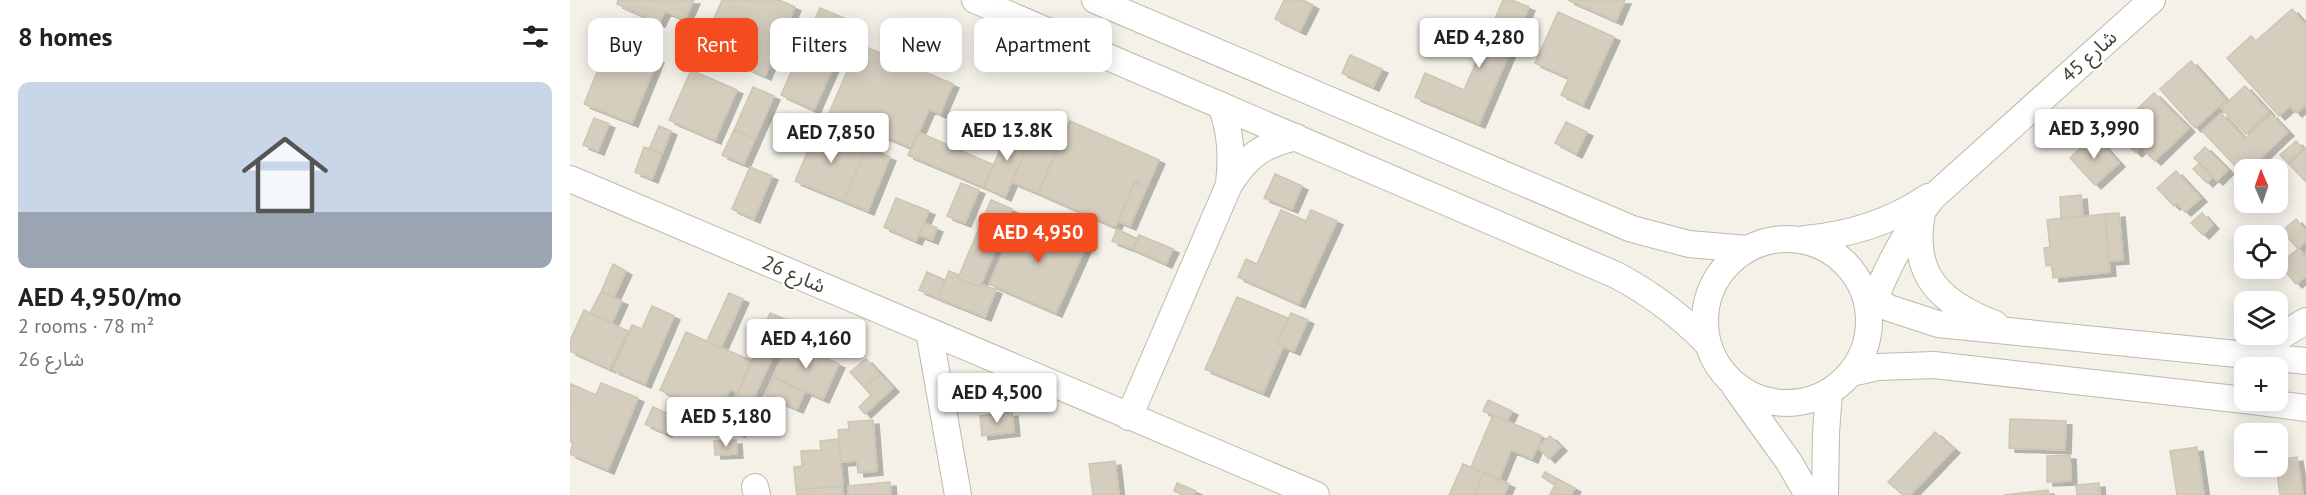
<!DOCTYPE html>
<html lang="en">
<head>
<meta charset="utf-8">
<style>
  body { margin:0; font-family:"PT Sans","Noto Sans Arabic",sans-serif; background:#f2f2f2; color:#222; height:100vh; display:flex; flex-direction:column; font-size:22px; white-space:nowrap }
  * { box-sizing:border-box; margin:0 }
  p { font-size:20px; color:#767676 }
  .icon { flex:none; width:33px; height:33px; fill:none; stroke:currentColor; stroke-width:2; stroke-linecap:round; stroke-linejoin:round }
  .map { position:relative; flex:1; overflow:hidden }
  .side { display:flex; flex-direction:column; background:#fff; width:570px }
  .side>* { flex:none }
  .hud { position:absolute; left:18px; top:18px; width:570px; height:54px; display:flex; gap:12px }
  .needle { width:39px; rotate:358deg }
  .controls { position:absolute; left:1664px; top:159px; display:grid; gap:12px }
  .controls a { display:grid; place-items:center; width:54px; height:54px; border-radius:12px; background:#fff; box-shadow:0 3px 15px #0003; font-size:30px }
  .price { position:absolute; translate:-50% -51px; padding:0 14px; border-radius:6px; background:#fff; color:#222; font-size:20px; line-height:39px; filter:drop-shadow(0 2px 3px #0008) }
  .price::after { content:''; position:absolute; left:50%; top:36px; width:18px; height:14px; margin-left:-9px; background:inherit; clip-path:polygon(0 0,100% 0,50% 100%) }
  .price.current { background:#f44c1f; color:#fff }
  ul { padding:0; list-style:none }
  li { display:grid; align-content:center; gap:12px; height:318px; padding:0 18px }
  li+li { border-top:2px solid #e0e0e0 }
  li span { display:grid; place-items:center; height:186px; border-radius:12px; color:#555 }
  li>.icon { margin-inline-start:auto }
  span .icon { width:108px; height:108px; fill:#fffc; stroke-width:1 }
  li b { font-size:26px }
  h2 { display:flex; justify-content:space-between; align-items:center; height:72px; padding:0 18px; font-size:26px }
  .pill { padding:0 21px; border-radius:12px; background:#fff; box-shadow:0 3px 15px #0003; font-size:21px; line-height:54px }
  .pill.current { background:#f44c1f; color:#fff }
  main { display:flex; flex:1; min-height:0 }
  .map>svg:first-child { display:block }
  .building { fill:#d5cdbe; stroke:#cfc6b1; stroke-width:1.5; filter:url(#shadow) }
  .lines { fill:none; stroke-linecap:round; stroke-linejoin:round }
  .minor-casing { stroke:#bfb9ab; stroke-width:28 }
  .minor { stroke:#fff; stroke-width:26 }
  .labels { text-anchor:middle; stroke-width:4.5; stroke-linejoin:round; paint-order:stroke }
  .street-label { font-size:20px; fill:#474237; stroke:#fff }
</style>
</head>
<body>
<main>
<section class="side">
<h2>8 homes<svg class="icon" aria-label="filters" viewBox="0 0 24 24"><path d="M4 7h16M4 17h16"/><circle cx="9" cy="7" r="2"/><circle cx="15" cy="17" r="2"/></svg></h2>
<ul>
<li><span style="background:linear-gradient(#c9d6e8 70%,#9aa5b1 0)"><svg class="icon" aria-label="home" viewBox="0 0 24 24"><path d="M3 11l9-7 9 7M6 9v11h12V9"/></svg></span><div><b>AED 4,950/mo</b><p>2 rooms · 78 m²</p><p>شارع 26</p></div></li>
</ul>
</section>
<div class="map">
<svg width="1736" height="495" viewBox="0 0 1736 495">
  <defs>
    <filter id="shadow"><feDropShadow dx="6" dy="4" stdDeviation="0" flood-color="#0004"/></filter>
  </defs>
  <rect width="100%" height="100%" fill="#f3f1e8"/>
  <path class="building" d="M48 0H124L115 20 95 11 89 23 47 4Z
    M152 0H209L225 7 195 76 131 48Z
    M714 0H733L743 5 730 31 705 19Z
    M933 0H942L959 7 909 124 845 97 855 73 894 90Z
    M998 0H1055L1046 21Z
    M250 8 283 22 244 110 211 95Z
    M1722 9 1736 25V105L1726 113 1720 106 1709 116 1657 58 1681 36 1686 41Z
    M988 12 1044 37 1013 105 991 95 999 78 965 63Z
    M40 40 88 59 62 123 14 104Z
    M289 44 383 84 370 114 359 109 342 148 259 113Z
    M780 55 812 69 803 87 772 73Z
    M1621 61 1656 100 1625 128 1590 89Z
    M121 70 167 90 145 140 99 120Z
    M1675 86 1699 112 1676 134 1651 108Z
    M183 87 204 96 185 139 164 130Z
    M1584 93 1619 128 1585 161 1571 148 1566 153 1551 138 1557 131 1551 125Z
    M1651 113 1675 139 1701 114 1718 132 1678 170H1674L1673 174 1632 131Z
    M24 118 39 124 28 151 13 145Z
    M500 121 589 160 577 187 565 182 545 227 468 193Z
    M996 122 1017 132 1006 154 985 143Z
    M89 126 101 131 92 154 79 149Z
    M248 127 296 147 274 201 225 181Z
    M440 127 461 137 435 197 414 187Z
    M465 128 492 140 468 193 442 182Z
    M164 130 185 139 174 164 152 155Z
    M348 132 424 165 414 187 338 155Z
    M1524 135 1549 163 1525 185 1500 158Z
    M1726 141 1733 149 1718 163 1710 155Z
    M74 147 92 154 82 179 65 172Z
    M296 147 320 157 298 211 274 201Z
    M1635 147 1658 170 1647 181 1624 158Z
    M1736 148V182L1719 164Z
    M1630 163 1643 177 1637 183 1623 169Z
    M180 167 202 176 184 219 162 209Z
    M1606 171 1631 198 1615 212 1606 203 1604 206 1587 188Z
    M705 174 732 186 722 209 694 198Z
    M565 182 577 187 560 226 548 221Z
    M391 183 409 190 395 223 377 216Z
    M1511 195 1513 216 1491 218 1490 197Z
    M326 198 359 211 346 241 314 227Z
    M421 200 442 209 410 287 388 278Z
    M711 210 736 221 741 210 767 221 729 304 668 277 676 259 687 264Z
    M1549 213 1553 260 1539 261 1535 214Z
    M1632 213 1643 225 1633 235 1621 223Z
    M450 214 517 244 486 313 419 284Z
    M1535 214 1540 272 1483 278 1482 265 1476 266 1474 248 1480 247 1477 220Z
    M1726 219 1736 231V241L1728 249 1712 231Z
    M354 223 367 228 362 240 349 235Z
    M547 229 568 239 563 249 542 241Z
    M569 235 603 249 596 264 563 249Z
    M1728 249 1736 258V276L1726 284 1709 264Z
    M43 264 56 271 44 297 31 292Z
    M379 271 389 275 388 278 410 287 411 284 426 290 415 317 368 298Z
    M357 272 375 280 368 298 349 290Z
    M31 292 52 301 42 323 20 313Z
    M159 293 173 299 151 348 137 341Z
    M667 297 718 318 707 344 713 347 693 393 635 369Z
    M82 306 104 316 75 384 43 370 62 325 72 329Z
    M14 310 58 331 40 369 0 351V341Z
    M200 313 219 321 201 361 182 353Z
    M721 313 738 320 724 351 707 344Z
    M116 332 182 361 168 393 160 389 148 416 90 390Z
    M219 342 269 364 253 399 203 377Z
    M185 354 201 361 177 413 161 406Z
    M296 359 310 374 294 387 280 372Z
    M310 374 323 388 295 414 289 407 301 395 294 387Z
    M203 377 235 392 227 409 195 395Z
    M31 383 68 398 38 470 0 454 3 443 0 442 1 384 26 395Z
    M918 400 942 411 937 421 913 411Z
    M161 406 177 413 169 433 153 425Z
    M83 407 103 416 96 433 75 424Z
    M442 412 444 432 412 436 410 416Z
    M923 415 972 436 962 459 941 450 929 480 901 467Z
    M1440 419 1496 421 1495 450 1439 448Z
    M303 420 307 471 288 473 287 461 271 462 268 430 279 429 278 422Z
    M1365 432 1384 449 1340 495H1333L1318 482Z
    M980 436 991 447 979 459 968 447Z
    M269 439 273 486 226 490 224 467 232 466 231 451 251 450 250 441Z
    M166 440 167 454 145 455 144 441Z
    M1627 447 1634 495H1607L1600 451Z
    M1500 455 1501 481 1477 482V456Z
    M1727 457 1733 495H1710L1706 466 1707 460Z
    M545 461 549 495H523L519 464Z
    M893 464 914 473 905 495H879Z
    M975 472 988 479 985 485 972 477Z
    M914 473 939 484 934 495H905Z
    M988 479 1005 488 1001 495 980 494Z
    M320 482 321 494 278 495V486Z
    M607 483 626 491 624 495H614L604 491Z
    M1529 483 1530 495H1507L1506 485Z
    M273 486V495H227L226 490Z
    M1478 490 1479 495H1434Z"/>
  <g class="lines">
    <defs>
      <path id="minor" d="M405 0 1046 275C1080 293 1110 315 1137 343
        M525 0 1062 229 1119 244 1177 249
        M651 105C661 132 662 156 659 184
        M0 179 746 495
        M1352 212C1340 275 1370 303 1425 324
        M1135 321a82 82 0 1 1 164 0a82 82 0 1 1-164 0Z
        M1235 239C1279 235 1321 222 1358 197
        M1296 295 1319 308 1368 324 1736 361
        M1300 312C1315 270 1335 232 1363 197L1582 0
        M359 331 388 495
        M1675 351 1701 342 1736 321
        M1281 373 1308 367 1364 365 1674 400
        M1165 387 1219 462 1238 495
        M1675 400 1736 408
        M559 417 659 185C677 156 692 145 726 137
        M185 487 187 495
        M1255 495 1256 433 1259 392"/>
    </defs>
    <use href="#minor" class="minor-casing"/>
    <use href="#minor" class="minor"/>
  </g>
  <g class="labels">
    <g class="street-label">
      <text transform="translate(1519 56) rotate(-42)" y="7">شارع 45</text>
      <text transform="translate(224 274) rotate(23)" y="7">شارع 26</text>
    </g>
  </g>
</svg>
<div class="controls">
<a><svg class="needle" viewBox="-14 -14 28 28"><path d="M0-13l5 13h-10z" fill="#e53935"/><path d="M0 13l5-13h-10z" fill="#767676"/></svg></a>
<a><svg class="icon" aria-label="locate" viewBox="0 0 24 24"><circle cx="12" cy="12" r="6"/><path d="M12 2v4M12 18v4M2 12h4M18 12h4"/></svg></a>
<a><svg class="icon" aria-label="layers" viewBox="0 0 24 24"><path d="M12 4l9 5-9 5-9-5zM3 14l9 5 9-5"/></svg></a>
<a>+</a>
<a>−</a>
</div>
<b class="price" style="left:909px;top:69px">AED 4,280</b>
<b class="price" style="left:1524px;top:160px">AED 3,990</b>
<b class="price" style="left:437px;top:162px">AED 13.8K</b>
<b class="price" style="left:261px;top:164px">AED 7,850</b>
<b class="price current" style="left:468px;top:264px">AED 4,950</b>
<b class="price" style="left:236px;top:370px">AED 4,160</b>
<b class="price" style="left:427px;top:424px">AED 4,500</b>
<b class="price" style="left:156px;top:448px">AED 5,180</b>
<div class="hud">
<a class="pill">Buy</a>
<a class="pill current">Rent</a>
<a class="pill">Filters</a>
<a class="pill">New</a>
<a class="pill">Apartment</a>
</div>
</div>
</main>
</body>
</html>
